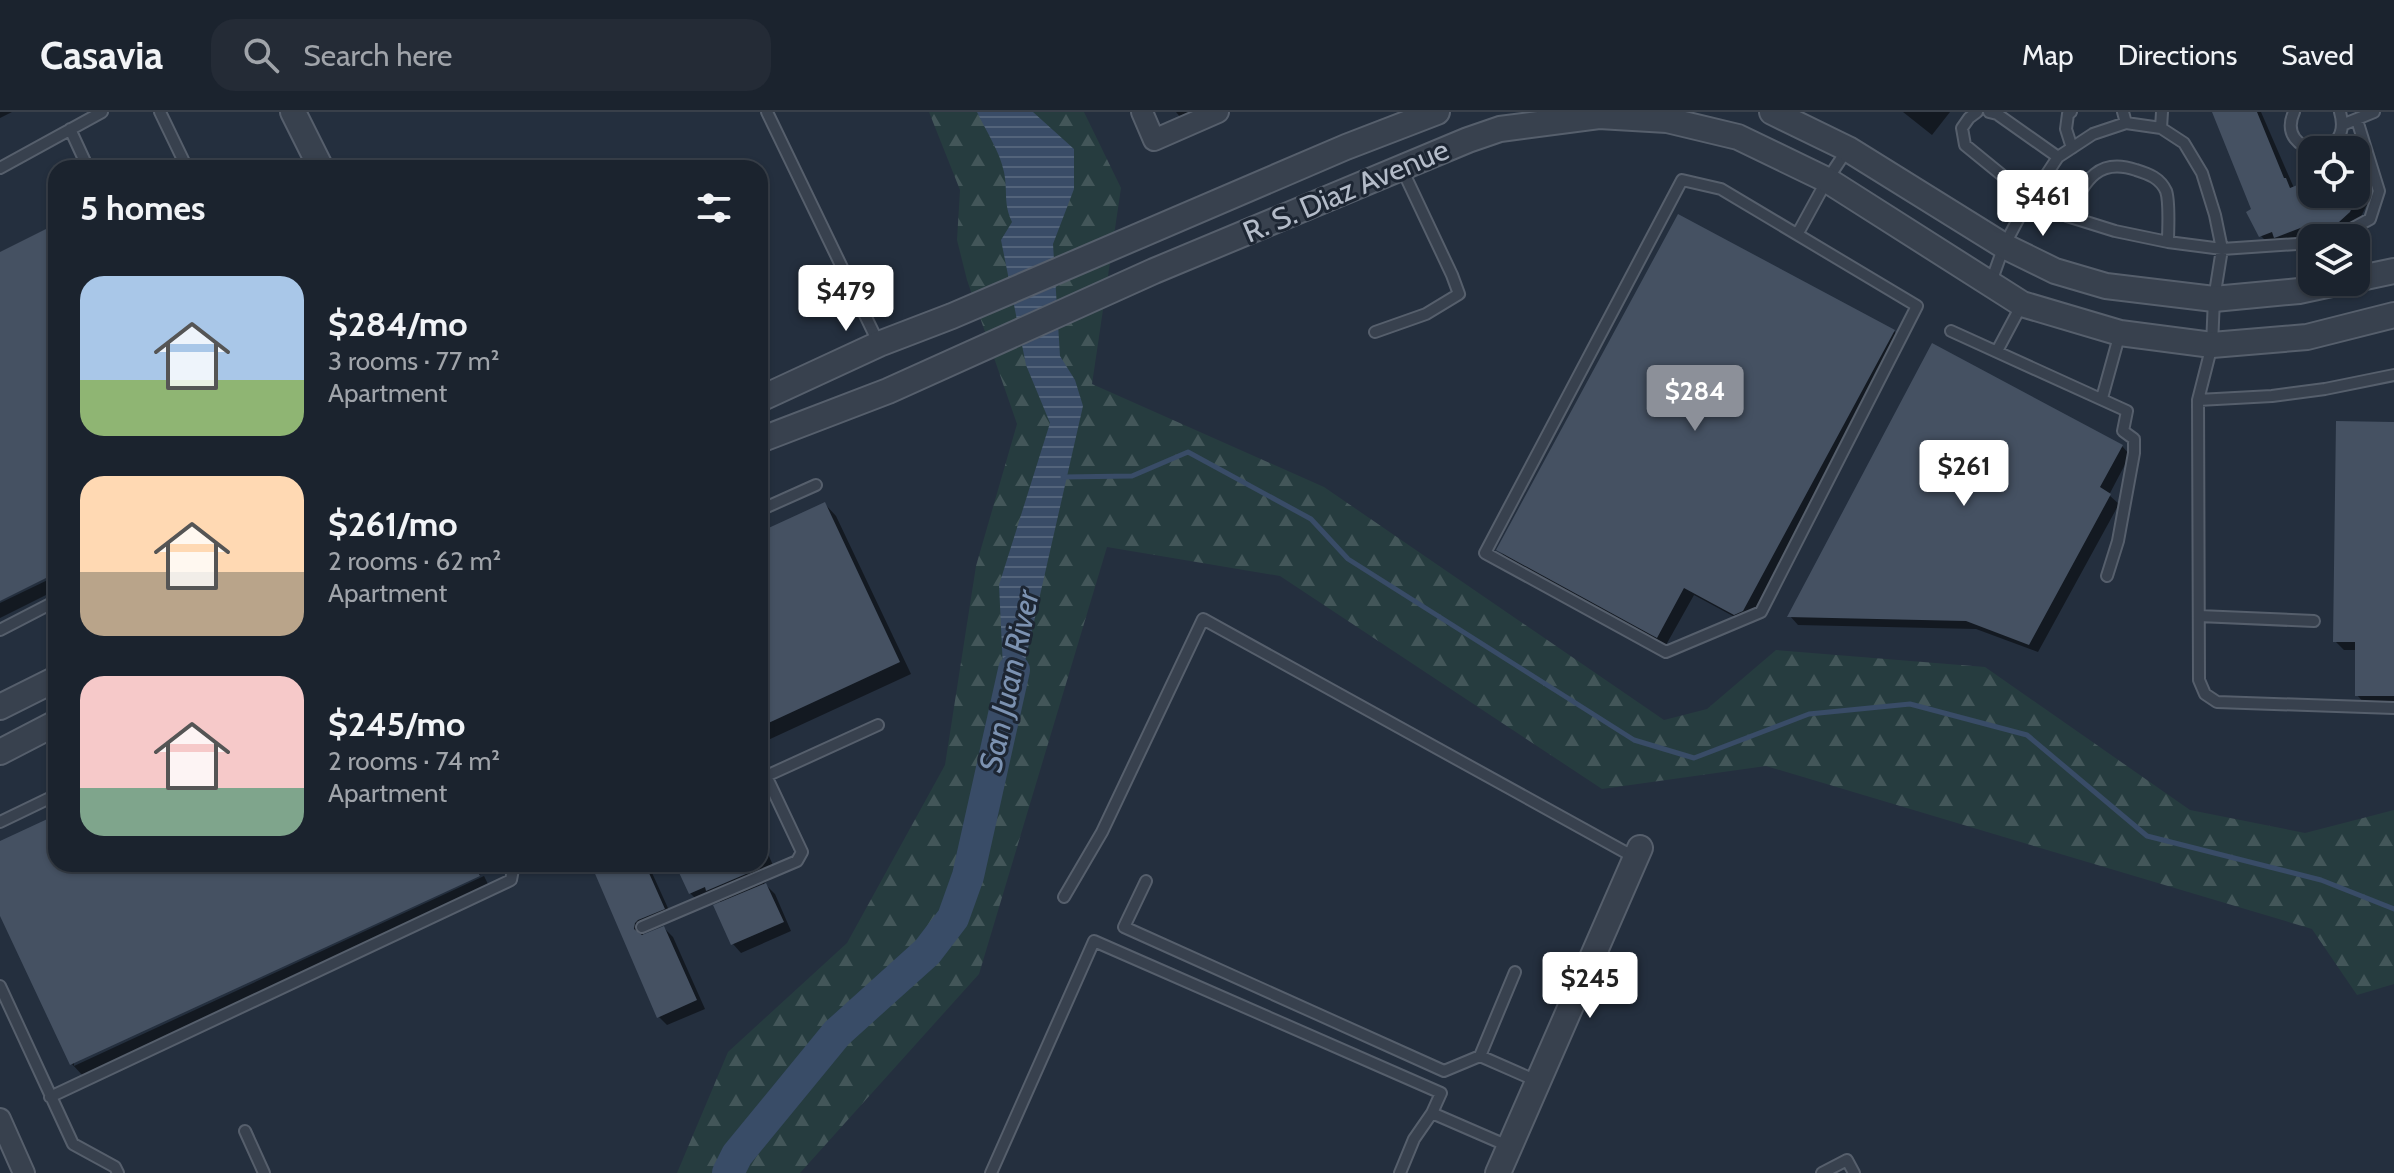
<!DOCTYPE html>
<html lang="en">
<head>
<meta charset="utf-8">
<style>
  body { margin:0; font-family:Cabin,sans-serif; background:#242b36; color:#f1f3f6; height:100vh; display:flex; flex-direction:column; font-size:30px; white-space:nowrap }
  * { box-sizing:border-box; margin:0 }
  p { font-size:26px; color:#a0a4aa }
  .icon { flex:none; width:44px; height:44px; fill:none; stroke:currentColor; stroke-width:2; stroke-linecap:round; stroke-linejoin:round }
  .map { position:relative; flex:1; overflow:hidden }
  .drawer { position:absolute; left:48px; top:48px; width:720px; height:712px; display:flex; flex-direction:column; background:#1b232e; border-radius:24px; box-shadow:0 2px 6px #0004,0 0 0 2px #39404a }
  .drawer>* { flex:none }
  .tools { position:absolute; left:2298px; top:24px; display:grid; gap:16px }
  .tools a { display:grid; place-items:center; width:72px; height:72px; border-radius:16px; background:#1b232e; box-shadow:0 2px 6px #0004,0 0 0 2px #39404a; font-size:40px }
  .price { position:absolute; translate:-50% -68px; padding:0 18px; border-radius:8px; background:#fff; color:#222; font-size:26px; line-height:52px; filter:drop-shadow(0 2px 4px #0008) }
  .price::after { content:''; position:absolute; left:50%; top:48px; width:24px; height:18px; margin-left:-12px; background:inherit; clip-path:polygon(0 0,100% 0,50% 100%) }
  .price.selected { background:#8c9099; color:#fff }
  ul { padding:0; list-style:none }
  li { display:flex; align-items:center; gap:24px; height:200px; padding:0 32px }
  li span { display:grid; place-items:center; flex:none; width:224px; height:160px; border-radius:24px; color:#555 }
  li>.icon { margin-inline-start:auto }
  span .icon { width:96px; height:96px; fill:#fffc; stroke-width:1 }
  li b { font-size:34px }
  h2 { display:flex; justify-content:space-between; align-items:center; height:96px; padding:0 32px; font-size:34px }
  header { display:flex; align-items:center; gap:48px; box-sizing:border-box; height:112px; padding:0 40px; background:#1b232e; border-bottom:2px solid #39404a }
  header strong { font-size:38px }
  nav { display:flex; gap:44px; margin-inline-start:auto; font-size:28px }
  .search { width:560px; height:72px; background:#242b36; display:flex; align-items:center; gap:20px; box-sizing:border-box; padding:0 28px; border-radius:24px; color:#a0a4aa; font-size:30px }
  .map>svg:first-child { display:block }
  .forest { fill:url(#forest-firs) }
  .water { fill:url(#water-rules) }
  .shadow { fill:#0007 }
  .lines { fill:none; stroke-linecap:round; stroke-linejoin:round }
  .stream { stroke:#394c67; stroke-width:5 }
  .river { stroke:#394c67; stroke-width:32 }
  .building { fill:#455162 }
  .service-casing { stroke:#565f6c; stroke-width:14 }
  .minor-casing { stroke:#565f6c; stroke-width:24 }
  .tertiary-casing { stroke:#565f6c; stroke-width:28 }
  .service { stroke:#38414e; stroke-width:10 }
  .minor { stroke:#38414e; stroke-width:20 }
  .tertiary { stroke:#38414e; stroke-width:24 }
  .labels { text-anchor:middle; stroke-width:6; stroke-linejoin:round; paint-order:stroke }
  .street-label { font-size:30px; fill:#b4bcc9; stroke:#1d2633 }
  .water-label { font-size:32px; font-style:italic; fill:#7c92b1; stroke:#1d2633 }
</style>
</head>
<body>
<header>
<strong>Casavia</strong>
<div class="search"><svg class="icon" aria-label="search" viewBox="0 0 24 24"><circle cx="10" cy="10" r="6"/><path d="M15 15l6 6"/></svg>Search here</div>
<nav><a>Map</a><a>Directions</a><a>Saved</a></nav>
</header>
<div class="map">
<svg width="2394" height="1061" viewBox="0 0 2394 1061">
  <defs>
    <pattern id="forest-firs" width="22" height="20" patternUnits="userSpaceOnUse" patternTransform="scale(2)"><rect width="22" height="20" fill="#263c3f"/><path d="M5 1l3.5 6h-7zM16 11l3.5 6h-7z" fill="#435659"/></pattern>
    <pattern id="water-rules" width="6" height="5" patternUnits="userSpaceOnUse" patternTransform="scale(2)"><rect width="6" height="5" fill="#394c67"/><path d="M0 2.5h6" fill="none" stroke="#53647b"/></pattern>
  </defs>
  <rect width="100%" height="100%" fill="#242f3e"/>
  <path class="forest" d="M929 0H1084L1121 76 1092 272 1324 375 1664 608 1707 597 1776 538 1985 555 2190 698 2305 721 2394 698V872L2357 883 2312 817 1766 654 1602 677 1280 464 1107 435 979 862 800 1061H677L728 940 847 831 945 653 976 454 1017 312 967 168 957 128 960 78Z"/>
  <path class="water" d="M977 0H1033L1074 37V77L1053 132 1060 244 1075 268 1083 294 1023 558 1005 598 999 473 1050 311 1026 253 1001 128 1012 110C1003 91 1008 80 1004 60 1000 40 986 19 977 0Z"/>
  <path class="shadow" d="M0 0H12L0 6Z
    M1176 0H1213L1186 12Z
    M1903 0H1950L1932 23Z
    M2215 0H2261L2294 76 2312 69V82H2356L2357 68 2366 77 2371 90 2366 94 2359 109 2332 126H2314L2312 123 2284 133H2270L2261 124 2254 98Z
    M1894 219 1902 228 1751 507 1744 510 1694 483 1666 533 1507 446 1498 438Z
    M2394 312V592H2365L2357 583V538H2344L2335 529Z
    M2122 334 2130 343 2109 383 2119 392 2038 540 1976 517 1798 513 1790 504Z
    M825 392 836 404 911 562 768 628 760 621V422Z
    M56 464V478L0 506V491Z
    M56 705V752H479L483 761 74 949V954L484 764 490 776 83 964 72 952 0 799V731Z
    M760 724 776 760 768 763 770 768 764 771 775 782 791 819 741 841 733 832 722 792 717 786 702 793 690 781 677 752H760Z
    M610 752H648L672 805 647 816 643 820V825L664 816 673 825 705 897 667 913 659 905Z"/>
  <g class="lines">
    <path class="stream" d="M1063 365 1132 364 1188 340 1311 407 1348 447 1634 628 1694 646 1809 602 1910 592 2027 623 2147 724 2321 768 2394 797"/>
    <path class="river" d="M728 1061 737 1043 837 921 927 840 953 806 968 764 1014 558"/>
  </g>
  <path class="building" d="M2212 0H2257L2284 66H2286L2290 76 2312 67V82H2358L2350 100 2339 110 2323 118 2305 119 2303 115 2277 125 2274 126 2272 120 2259 125 2246 100 2251 97Z
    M1678 102 1895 218 1743 499 1734 503 1684 476 1657 526 1496 438Z
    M56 112V461L0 489V140Z
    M1932 231 2123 333 2100 375 2111 382 2029 533 1966 509 1787 505Z
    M2336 309 2394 310V584H2355V530H2333Z
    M825 390 900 550 760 615V420Z
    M56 703V752H474L480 764 70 953 0 804V729Z
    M605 752H645L665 797 638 808 635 811 634 817 642 823 664 814 697 888 657 906 593 757Z
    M675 752H758L760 756 706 779 705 775 689 782Z
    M766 771 784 810 731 833 713 793Z"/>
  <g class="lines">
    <defs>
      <path id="service" d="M160 0 187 56
        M767 0 878 230
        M1977 0 1969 6 1962 16 1965 33 2030 86 2067 104 2115 119 2168 130 2222 137 2312 131
        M1989 0 1997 2 2058 45
        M2071 0 2068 2 2066 17 2072 36
        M2123 0 2126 11
        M2294 0C2274 45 2355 52 2340 0
        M2342 13 2374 0
        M2161 16 2162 0
        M70 17 88 56
        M0 56 102 0
        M1682 68 1721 77 1917 194 1761 500 1666 540 1485 441Z
        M2067 104C2084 73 2095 44 2136 58 2149 62 2160 66 2166 79 2170 90 2168 117 2168 130
        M1798 121 1827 68 1847 38
        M2329 126 2342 122 2370 107 2379 79 2357 8
        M1991 170 2004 134 2022 100 2058 45 2093 22 2126 11 2161 16 2184 31 2202 61 2215 103 2222 137 2214 187 2212 233 2198 288 2199 568 2205 582 2217 590 2394 596
        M1951 219 2127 299 2123 319 2134 327V341L2118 429 2107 464
        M1375 220 1426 202 1459 182 1452 163 1402 57
        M1997 239 2022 192
        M2102 286 2120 221
        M2198 288 2272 284 2325 277 2394 263
        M760 398 816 373
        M2199 504 2314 509
        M0 518 56 489
        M762 666 878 613
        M0 710 56 683
        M1146 769 1124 815 1444 959 1480 944 1537 969
        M1064 785 1102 720 1203 507 1634 745
        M642 815 797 749 802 740 760 651
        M0 874 73 1032 115 1055 118 1061
        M1480 944 1515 860
        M50 985 511 768 514 752
        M245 1019 264 1061
        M991 1061 1094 829 1441 981 1432 1001 1508 1034
        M1400 1061 1414 1027 1432 1001
        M1822 1061 1847 1048 1854 1061"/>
      <path id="minor" d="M1142 0 1154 28 1218 0
        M0 1007 24 1061"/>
      <path id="tertiary" d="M293 0 321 56
        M1772 0 1848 37 2004 134 2055 159 2106 174 2214 187 2299 179 2341 170
        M2356 167 2394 159
        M760 287 879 232 952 204 1346 35 1437 0
        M760 328 888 279 1154 159 1468 28 1500 17 1599 4 1667 8 1738 25 1827 68 2022 192 2120 221 2212 233 2307 225 2394 203
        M0 595 56 567
        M0 640 56 611
        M1498 1061 1640 736"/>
    </defs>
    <use href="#service" class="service-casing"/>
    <use href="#minor" class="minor-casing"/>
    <use href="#tertiary" class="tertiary-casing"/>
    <use href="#service" class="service"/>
    <use href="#minor" class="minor"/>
    <use href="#tertiary" class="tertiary"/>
  </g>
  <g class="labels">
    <g class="street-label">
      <text transform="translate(1346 79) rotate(-23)" y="10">R. S. Diaz Avenue</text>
    </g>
    <g class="water-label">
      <text transform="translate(1009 569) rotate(-78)" y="11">San Juan River</text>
    </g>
  </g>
</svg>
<div class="tools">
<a><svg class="icon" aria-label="locate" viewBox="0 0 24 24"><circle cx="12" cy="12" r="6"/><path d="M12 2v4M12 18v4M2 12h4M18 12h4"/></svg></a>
<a><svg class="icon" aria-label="layers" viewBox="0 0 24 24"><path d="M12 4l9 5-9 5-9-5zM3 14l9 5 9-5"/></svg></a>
</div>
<b class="price" style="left:2043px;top:126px">$461</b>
<b class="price" style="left:846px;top:221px">$479</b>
<b class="price selected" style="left:1695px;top:321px">$284</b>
<b class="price" style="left:1964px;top:396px">$261</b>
<b class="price" style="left:1590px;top:908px">$245</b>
<section class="drawer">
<h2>5 homes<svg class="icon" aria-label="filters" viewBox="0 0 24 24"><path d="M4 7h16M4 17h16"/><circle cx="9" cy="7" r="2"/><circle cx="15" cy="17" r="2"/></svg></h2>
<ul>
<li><span style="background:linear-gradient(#a9c7e8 65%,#8fb573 0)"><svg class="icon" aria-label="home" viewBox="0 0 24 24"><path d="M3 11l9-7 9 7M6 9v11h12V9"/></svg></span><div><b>$284/mo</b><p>3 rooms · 77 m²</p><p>Apartment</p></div></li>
<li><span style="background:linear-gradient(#ffd9b3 60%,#b9a48a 0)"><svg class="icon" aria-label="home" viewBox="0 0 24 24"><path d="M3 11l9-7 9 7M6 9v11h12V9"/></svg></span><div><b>$261/mo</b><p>2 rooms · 62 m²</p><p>Apartment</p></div></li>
<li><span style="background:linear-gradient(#f6c9c9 70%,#7fa58c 0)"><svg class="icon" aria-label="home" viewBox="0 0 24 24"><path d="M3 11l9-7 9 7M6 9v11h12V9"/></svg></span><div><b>$245/mo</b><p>2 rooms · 74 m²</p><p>Apartment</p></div></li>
</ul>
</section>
</div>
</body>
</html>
